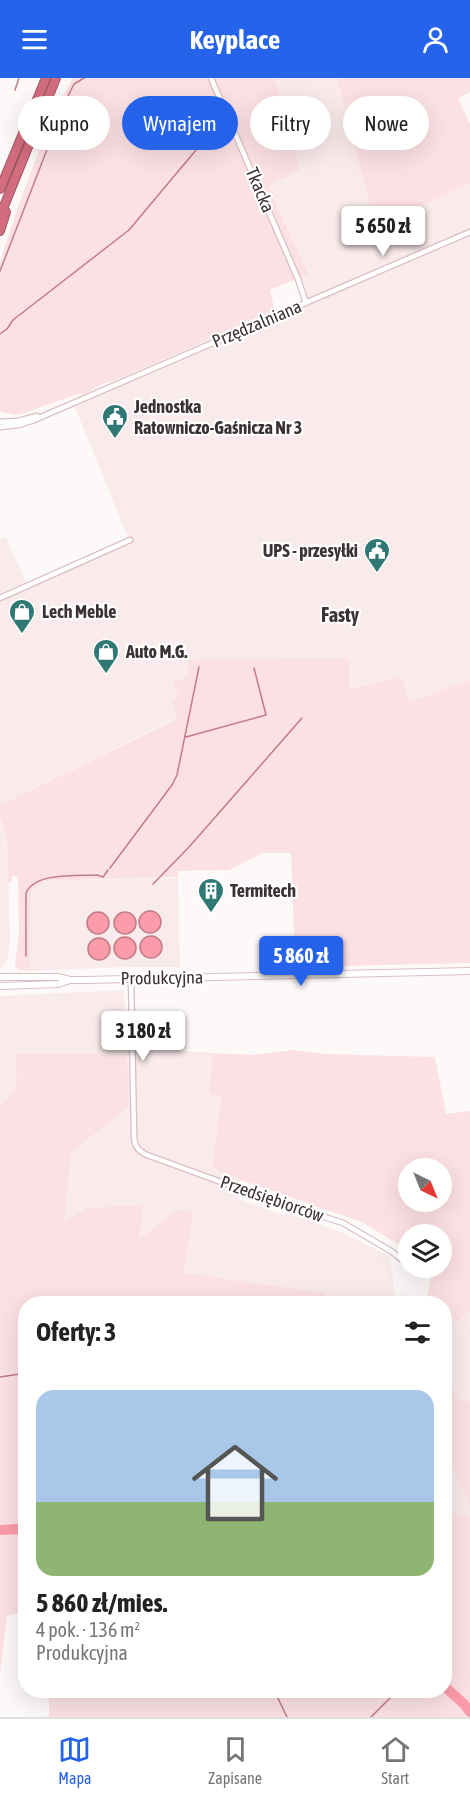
<!DOCTYPE html>
<html lang="pl">
<head>
<meta charset="utf-8">
<style>
  body { margin:0; font-family:"Asap Condensed",sans-serif; background:#f6f6f6; color:#222; height:100vh; display:flex; flex-direction:column; font-size:22px; white-space:nowrap }
  * { box-sizing:border-box; margin:0 }
  p { font-size:20px; color:#767676 }
  .icon { flex:none; width:33px; height:33px; fill:none; stroke:currentColor; stroke-width:2; stroke-linecap:round; stroke-linejoin:round }
  .map { position:relative; flex:1; overflow:hidden }
  .details { position:absolute; left:18px; top:1218px; width:434px; height:402px; display:flex; flex-direction:column; background:#fff; border-radius:24px; box-shadow:0 6px 24px #0002 }
  .details>* { flex:none }
  .hud { position:absolute; left:18px; top:18px; width:435px; height:54px; display:flex; gap:12px }
  .needle { width:39px; rotate:137deg }
  .controls { position:absolute; left:398px; top:1080px; display:grid; gap:12px }
  .controls a { display:grid; place-items:center; width:54px; height:54px; border-radius:50%; background:#fff; box-shadow:0 6px 24px #0002; font-size:30px }
  .price { position:absolute; translate:-50% -51px; padding:0 14px; border-radius:6px; background:#fff; color:#222; font-size:20px; line-height:39px; filter:drop-shadow(0 2px 3px #0008) }
  .price::after { content:''; position:absolute; left:50%; top:36px; width:18px; height:14px; margin-left:-9px; background:inherit; clip-path:polygon(0 0,100% 0,50% 100%) }
  .price.on { background:#2563eb; color:#fff }
  ul { padding:0; list-style:none }
  li { display:grid; align-content:center; gap:12px; height:318px; padding:0 18px }
  li span { display:grid; place-items:center; height:186px; border-radius:18px; color:#555 }
  li>.icon { margin-inline-start:auto }
  span .icon { width:108px; height:108px; fill:#fffc; stroke-width:1 }
  li b { font-size:26px }
  h2 { display:flex; justify-content:space-between; align-items:center; height:72px; padding:0 18px; font-size:26px }
  .chip { padding:0 21px; border-radius:27px; background:#fff; box-shadow:0 6px 24px #0002; font-size:21px; line-height:54px }
  .chip.on { background:#2563eb; color:#fff }
  header { display:flex; justify-content:space-between; align-items:center; height:78px; padding:0 18px; background:#2563eb; color:#fff; font-size:27px; font-weight:700 }
  .dock { display:flex; justify-content:space-around; align-items:center; height:84px; border-top:2px solid #e0e0e0; background:#fff; font-size:16px; color:#767676 }
  .dock a { display:grid; justify-items:center; gap:3px }
  .dock .on { color:#2563eb }
  .map>svg:first-child { display:block }
  .built { fill:#f9eaeb }
  .green { fill:#fce1e4; fill-rule:evenodd }
  .water { fill:#fc9caa; stroke:#c27c86; stroke-width:1.5 }
  .lines { fill:none; stroke-linecap:round; stroke-linejoin:round }
  .stream { stroke:#c27c86; stroke-width:1.5 }
  .river { stroke:#fc9caa; stroke-width:10 }
  .street-casing { stroke:#dabfc2; stroke-width:7 }
  .secondary-casing { stroke:#dabfc2; stroke-width:8 }
  .highway-casing { stroke:#9e5864; stroke-width:10 }
  .street { stroke:#fff; stroke-width:4.5 }
  .secondary { stroke:#fff; stroke-width:6 }
  .highway { stroke:#d36d7e; stroke-width:8 }
  .labels { text-anchor:middle; stroke-width:4.5; stroke-linejoin:round; paint-order:stroke }
  .street-label { font-size:18px; fill:#3c3133; stroke:#fff }
  .poi-label { font-size:18px; font-weight:bold; fill:#3c3133; stroke:#fff; text-anchor:start }
  .neighbourhood-label { font-size:20px; font-weight:bold; fill:#3c3133; stroke:#fff }
</style>
</head>
<body>
<header><svg class="icon" aria-label="menu" viewBox="0 0 24 24"><path d="M4 6h16M4 12h16M4 18h16"/></svg>Keyplace<svg class="icon" aria-label="person" viewBox="0 0 24 24"><circle cx="12" cy="8" r="4"/><path d="M4 21q1-7 8-7t8 7"/></svg></header>
<div class="map">
<svg width="470" height="1639" viewBox="0 0 470 1639">
  <rect width="100%" height="100%" fill="#fef9f9"/>
  <path class="built" d="M275 0H337L375 149 470 105V602L409 625 349 612V581L187 598 179 619 175 641 0 727V462L6 459 26 505 128 460 74 327 306 228 297 200 309 195 268 107 298 92Z
    M0 744 7 763 10 862 7 883 0 892Z
    M178 800 180 889H123L31 893 29 882 31 815 44 803Z
    M124 912 127 968 213 975 209 1016 221 1017 212 1089 240 1102 238 1121 284 1137 285 1134 344 1155 390 1179 396 1225H235L184 1195 193 1136 179 1131 138 1161 143 1127 63 1144 71 1075 128 1029 16 1007 12 1017 0 1027V918Z
    M470 1234V1323H458L445 1289 451 1286 444 1269V1252Z
    M444 1371 470 1430V1438L444 1435Z"/>
  <path class="green" d="M73 0H275L299 92 268 108 309 196 270 212 274 230 270 234 258 241 114 303C98 305 96 311 83 317L81 315 21 336 16 337 0 334V184L14 140 51 40Z
    M337 0H470V14L458 20 470 46V105L375 149Z
    M349 580V612L401 598 409 624 470 602V885L295 889 291 775H263L229 792 178 793V799L44 803 31 815 29 882 31 893 19 892 17 889 15 888 19 855 18 799 12 798V803L8 805 7 763 0 741V727L175 642 176 632 171 622 179 619 173 605 187 598 189 582Z
    M293 972 326 976 435 979 446 1036 470 1033V1234L444 1252V1226L424 1225 427 1220 433 1190H441V1156H408V1172L362 1144 240 1102 212 1089 221 1018 209 1016 213 975 254 977ZM408 1090H441V1124H408Z
    M16 976H127L128 1029 71 1075 64 1144 87 1130 143 1127 139 1161 178 1131 193 1135 184 1195 325 1215 324 1226H26L25 1534 7 1538 0 1596V1027C22 1012 16 1000 16 976Z
    M444 1269 451 1286 445 1289 458 1323H470V1430L444 1370Z
    M444 1435 470 1438V1639H49V1613L444 1612Z"/>
  <path class="water" d="M139 844a11 11 0 1 1 22 0a11 11 0 1 1-22 0Z
    M114 845a11 11 0 1 1 22 0a11 11 0 1 1-22 0Z
    M87 845a11 11 0 1 1 22 0a11 11 0 1 1-22 0Z
    M140 869a11 11 0 1 1 22 0a11 11 0 1 1-22 0Z
    M114 870a11 11 0 1 1 22 0a11 11 0 1 1-22 0Z
    M88 871a11 11 0 1 1 22 0a11 11 0 1 1-22 0Z"/>
  <g class="lines">
    <path class="stream" d="M15 12 19 0
      M0 193 67 20 74 6 84 0
      M0 256 7 251 13 242 129 152 222 41
      M186 659 266 637 254 590
      M110 790 172 707 177 697 199 589
      M153 806 189 769 302 640
      M26 878V815C35 794 77 798 97 797L103 799 108 792
      M0 1299 26 1295
      M274 1612 287 1639
      M371 1639 398 1612"/>
    <path class="river" d="M0 1452 17 1451 26 1456
      M444 1608 464 1626 470 1634"/>
    <defs>
      <path id="street" d="M211 0 298 201 306 225
        M0 344 18 343 37 338
        M0 349 19 347 34 342 470 154
        M0 520 130 462
        M131 901 134 1055C134 1066 136 1072 147 1077L254 1116 343 1145 391 1173 401 1181"/>
      <path id="secondary" d="M0 899H58L70 902H85L470 893
        M0 908 58 906 70 902"/>
      <path id="highway" d="M0 111 46 0
        M0 138 56 0
        M0 153 6 134"/>
    </defs>
    <use href="#street" class="street-casing"/>
    <use href="#secondary" class="secondary-casing"/>
    <use href="#highway" class="highway-casing"/>
    <use href="#street" class="street"/>
    <use href="#secondary" class="secondary"/>
    <use href="#highway" class="highway"/>
  </g>
  <defs>
    <symbol id="civic-pin" viewBox="-11 -11 22 30"><path d="M0 17L-7.5 6A9.5 9.5 0 1 1 7.5 6Z" fill="#2f7874" stroke="#fff"/><path d="M-.6-6.5H3V-4.5H.6V-3L4-1V1h2V6H-6V1h2V-1L-.6-3ZM-1.2 2.5V6h2.4V2.5Z" fill="#fff"/></symbol>
    <symbol id="shop-pin" viewBox="-11 -11 22 30"><path d="M0 17L-7.5 6A9.5 9.5 0 1 1 7.5 6Z" fill="#2f7874" stroke="#fff"/><path d="M-5-2.5h2.3a2.7 3.5 0 0 1 5.4 0H5L5.5 6h-11ZM-1.5-2.5h3a1.5 2.3 0 0 0-3 0Z" fill="#fff"/></symbol>
    <symbol id="building-pin" viewBox="-11 -11 22 30"><path d="M0 17L-7.5 6A9.5 9.5 0 1 1 7.5 6Z" fill="#2f7874" stroke="#fff"/><path d="M-4-6H4V6H1V3H-1V6H-4ZM-2.5-4.3h1.7v1.8h-1.7ZM.8-4.3h1.7v1.8H.8ZM-2.5-1h1.7V.8h-1.7ZM.8-1h1.7V.8H.8Z" fill="#fff"/></symbol>
  </defs>
  <g fill-rule="evenodd">
    <use href="#civic-pin" x="100" y="324" width="30" height="40"/>
    <use href="#civic-pin" x="362" y="458" width="30" height="40"/>
    <use href="#shop-pin" x="7" y="519" width="30" height="40"/>
    <use href="#shop-pin" x="91" y="559" width="30" height="40"/>
    <use href="#building-pin" x="196" y="798" width="30" height="40"/>
  </g>
  <g class="labels">
    <g class="street-label">
      <text transform="translate(260 112) rotate(67)" y="6">Tkacka</text>
      <text transform="translate(257 246) rotate(-23)" y="6">Przędzalniana</text>
      <text transform="translate(162 900) rotate(-1)" y="6">Produkcyjna</text>
      <text transform="translate(272 1121) rotate(19)" y="6">Przedsiębiorców</text>
    </g>
    <g class="poi-label">
      <text x="134" y="335">Jednostka<tspan x="134" dy="21">Ratowniczo-Gaśnicza Nr 3</tspan></text>
      <text x="358" y="479" text-anchor="end">UPS - przesyłki</text>
      <text x="42" y="540">Lech Meble</text>
      <text x="126" y="580">Auto M.G.</text>
      <text x="230" y="819">Termitech</text>
    </g>
    <g class="neighbourhood-label">
      <text x="340" y="544">Fasty</text>
    </g>
  </g>
</svg>
<div class="controls">
<a><svg class="needle" viewBox="-14 -14 28 28"><path d="M0-13l5 13h-10z" fill="#e53935"/><path d="M0 13l5-13h-10z" fill="#767676"/></svg></a>
<a><svg class="icon" aria-label="layers" viewBox="0 0 24 24"><path d="M12 4l9 5-9 5-9-5zM3 14l9 5 9-5"/></svg></a>
</div>
<b class="price" style="left:383px;top:179px">5 650 zł</b>
<b class="price on" style="left:301px;top:909px">5 860 zł</b>
<b class="price" style="left:143px;top:984px">3 180 zł</b>
<div class="hud">
<a class="chip">Kupno</a>
<a class="chip on">Wynajem</a>
<a class="chip">Filtry</a>
<a class="chip">Nowe</a>
</div>
<section class="details">
<h2>Oferty: 3<svg class="icon" aria-label="filters" viewBox="0 0 24 24"><path d="M4 7h16M4 17h16"/><circle cx="9" cy="7" r="2"/><circle cx="15" cy="17" r="2"/></svg></h2>
<ul>
<li><span style="background:linear-gradient(#a9c7e8 60%,#8fb573 0)"><svg class="icon" aria-label="home" viewBox="0 0 24 24"><path d="M3 11l9-7 9 7M6 9v11h12V9"/></svg></span><div><b>5 860 zł/mies.</b><p>4 pok. · 136 m²</p><p>Produkcyjna</p></div></li>
</ul>
</section>
</div>
<nav class="dock">
<a class="on"><svg class="icon" aria-label="map" viewBox="0 0 24 24"><path d="M3 6l6-2 6 2 6-2v14l-6 2-6-2-6 2zM9 4v14M15 6v14"/></svg>Mapa</a>
<a><svg class="icon" aria-label="saved" viewBox="0 0 24 24"><path d="M7 4h10v16l-5-4-5 4z"/></svg>Zapisane</a>
<a><svg class="icon" aria-label="home" viewBox="0 0 24 24"><path d="M3 11l9-7 9 7M6 9v11h12V9"/></svg>Start</a>
</nav>
</body>
</html>
